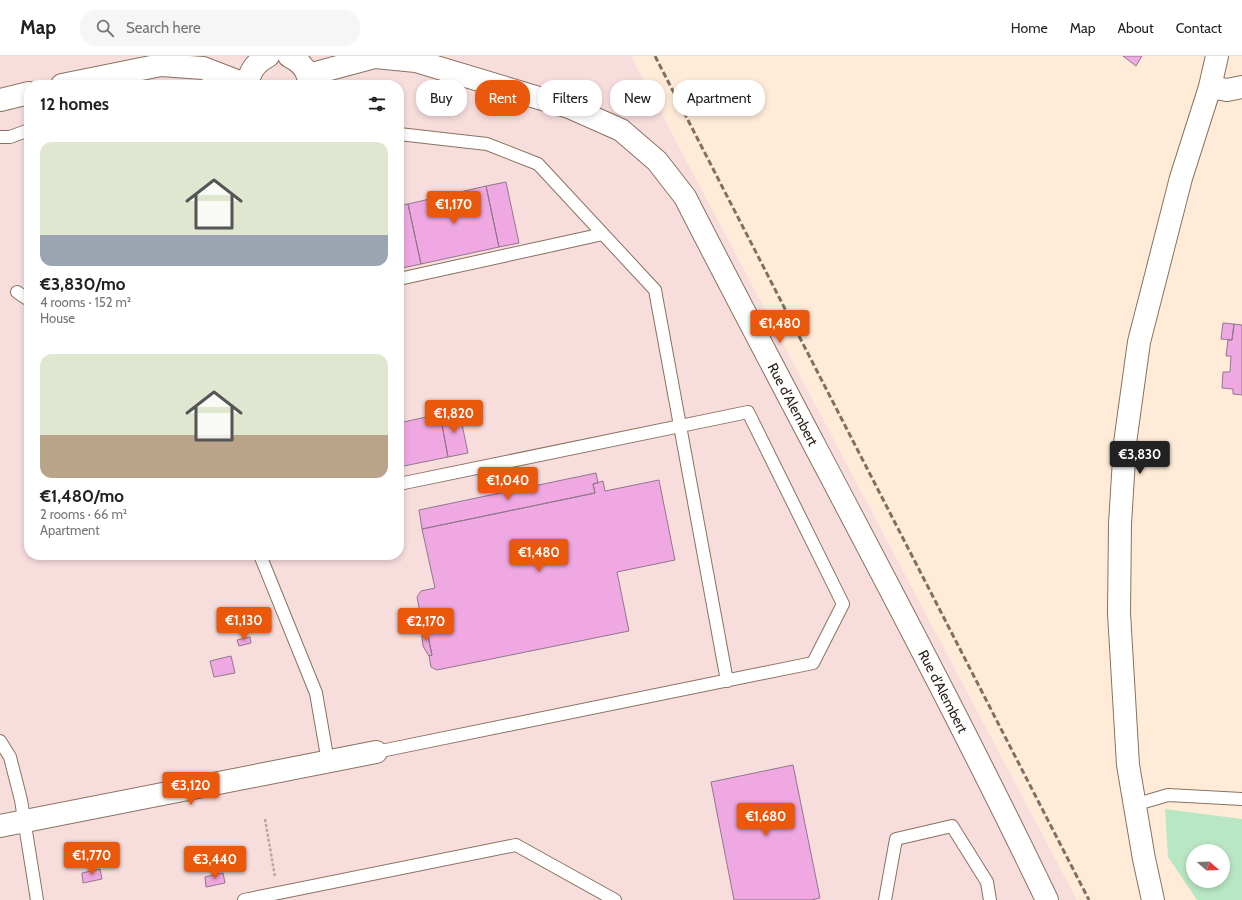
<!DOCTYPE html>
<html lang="en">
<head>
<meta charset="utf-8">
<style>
  body { margin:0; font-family:Cabin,sans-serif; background:#f6f6f6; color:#222; height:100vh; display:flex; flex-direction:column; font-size:15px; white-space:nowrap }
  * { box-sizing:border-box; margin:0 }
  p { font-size:13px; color:#767676 }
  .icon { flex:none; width:22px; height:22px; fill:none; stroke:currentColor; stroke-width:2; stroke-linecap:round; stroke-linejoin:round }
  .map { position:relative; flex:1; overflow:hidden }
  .drawer { position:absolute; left:24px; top:24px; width:380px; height:480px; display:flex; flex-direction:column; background:#fff; border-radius:16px; box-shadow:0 2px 6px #0003 }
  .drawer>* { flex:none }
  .guide { position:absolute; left:416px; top:24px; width:380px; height:36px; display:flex; gap:8px }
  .needle { width:26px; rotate:109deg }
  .fabs { position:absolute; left:1186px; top:788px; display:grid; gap:8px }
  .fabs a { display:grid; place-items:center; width:44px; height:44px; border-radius:50%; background:#fff; box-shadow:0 2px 6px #0003; font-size:20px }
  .price { position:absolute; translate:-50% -34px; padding:0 9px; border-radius:4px; background:#ea580c; color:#fff; font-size:13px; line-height:26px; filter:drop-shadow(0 1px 2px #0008) }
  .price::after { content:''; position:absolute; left:50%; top:24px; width:12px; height:9px; margin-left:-6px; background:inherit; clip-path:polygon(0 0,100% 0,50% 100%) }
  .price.current { background:#222; color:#fff }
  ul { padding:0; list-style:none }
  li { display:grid; align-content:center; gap:8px; height:212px; padding:0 16px }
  li span { display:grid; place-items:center; height:124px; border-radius:12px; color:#555 }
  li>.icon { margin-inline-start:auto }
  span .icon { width:72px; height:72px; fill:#fffc; stroke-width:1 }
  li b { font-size:17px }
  h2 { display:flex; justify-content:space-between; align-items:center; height:48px; padding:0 16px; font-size:17px }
  .tag { padding:0 14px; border-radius:16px; background:#fff; box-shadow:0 2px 6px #0003; font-size:14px; line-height:36px }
  .tag.current { background:#ea580c; color:#fff }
  header { display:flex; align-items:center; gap:24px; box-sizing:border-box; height:56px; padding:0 20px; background:#fff; border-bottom:1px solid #e0e0e0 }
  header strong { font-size:19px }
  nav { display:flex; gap:22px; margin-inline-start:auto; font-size:14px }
  .search { width:280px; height:36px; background:#f6f6f6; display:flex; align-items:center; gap:10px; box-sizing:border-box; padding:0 14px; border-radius:16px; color:#767676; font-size:15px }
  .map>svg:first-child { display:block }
  .commercial { fill:#f8dddd; fill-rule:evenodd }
  .green { fill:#b9e7c3; fill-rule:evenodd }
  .building { fill:#efa8e2; stroke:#90788b }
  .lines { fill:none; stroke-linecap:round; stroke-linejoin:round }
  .service-casing { stroke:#89735e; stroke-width:14 }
  .minor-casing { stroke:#89735e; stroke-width:24 }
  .tertiary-casing { stroke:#89735e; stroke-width:24 }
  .path { stroke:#b8a899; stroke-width:2.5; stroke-dasharray:3 2; stroke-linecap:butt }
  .service { stroke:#fff; stroke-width:12 }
  .minor { stroke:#fff; stroke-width:22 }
  .tertiary { stroke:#fff; stroke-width:22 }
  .rail { stroke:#7e7164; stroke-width:3; stroke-dasharray:6 3; stroke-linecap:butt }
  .labels { text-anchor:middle; stroke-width:3.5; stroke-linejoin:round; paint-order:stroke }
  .street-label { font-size:14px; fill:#2b231a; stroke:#fcfcfc }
</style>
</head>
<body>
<header>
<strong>Map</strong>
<div class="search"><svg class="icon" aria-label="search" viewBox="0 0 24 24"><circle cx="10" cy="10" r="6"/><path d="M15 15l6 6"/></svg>Search here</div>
<nav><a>Home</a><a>Map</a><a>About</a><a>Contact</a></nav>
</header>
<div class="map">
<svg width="1242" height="844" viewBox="0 0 1242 844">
  <rect width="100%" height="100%" fill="#ffebd8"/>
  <path class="commercial" d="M0 0H631L1077 844H0ZM29 29H399V499H29Z"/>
  <path class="green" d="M1165 753 1242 763V844H1197L1168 801ZM1193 795H1223V825H1193Z"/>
  <path class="building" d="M1123 0H1142L1136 10Z
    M506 126 519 187 499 191 486 130Z
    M486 130 499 191 421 208 408 148Z
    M408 148 421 208 402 212 399 201V149Z
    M1223 267 1234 268 1232 284 1221 283Z
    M1234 268 1242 269V339L1233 338V333L1222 332 1223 316H1230L1231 300H1226L1228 284H1232Z
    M459 354 468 397 448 401 440 358Z
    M440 358 448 401 399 411V367Z
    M596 417 598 427 593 428 595 437 422 473 419 454Z
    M659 424 675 504 617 516 629 575 437 614 431 611 429 600 432 599 426 571 423 572 417 541 421 535 435 532 422 473 595 437 593 428 603 425 605 435Z
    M426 571 432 599 429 600 423 590 422 581 423 572Z
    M250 581 251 587 239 590 237 584Z
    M231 600 235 617 214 621 210 605Z
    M793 709 820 842 811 844H734L711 726Z
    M100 813 102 823 83 827 82 817Z
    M223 817 225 827 206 831 205 821Z"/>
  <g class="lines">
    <defs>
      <path id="service" d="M399 78 487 88 538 108 655 234 727 625
        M0 81H10L29 74
        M399 223 603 178
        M17 236 29 244
        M260 499 316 637 328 706
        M0 685 10 701 21 744 37 844
        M376 696 813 607 843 548 748 356 399 428
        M1134 749 1168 739 1242 743
        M244 844 516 789 615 844
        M885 844 896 783 952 770 987 826 990 844"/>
      <path id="minor" d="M0 770 376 696"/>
      <g id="tertiary">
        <path d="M289 0C302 6 308 15 310 29"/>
        <path id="s1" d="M308 19 375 1 416 5 569 51 621 74 657 105 685 141C805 376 933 606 1047 844"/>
        <path d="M62 29 161 9 203 12 247 29"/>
        <path d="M247 29C250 15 255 7 268 0"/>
        <path d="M1210 31 1227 34 1242 31"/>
        <path d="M0 44 29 37"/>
        <path d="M1153 844 1144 803 1128 709 1119 557 1120 468 1125 387 1139 286 1181 122 1210 31 1217 0"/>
      </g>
    </defs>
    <use href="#service" class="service-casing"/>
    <use href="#minor" class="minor-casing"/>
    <use href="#tertiary" class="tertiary-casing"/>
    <path class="path" d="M265 763 275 821"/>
    <use href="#service" class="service"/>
    <use href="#minor" class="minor"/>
    <use href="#tertiary" class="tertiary"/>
    <path class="rail" d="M655 0 1089 844"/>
  </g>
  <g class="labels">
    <g class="street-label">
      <text dy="5" stroke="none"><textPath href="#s1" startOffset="654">Rue d’Alembert</textPath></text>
      <text dy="5" stroke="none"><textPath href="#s1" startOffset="978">Rue d’Alembert</textPath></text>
    </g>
  </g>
</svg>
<div class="fabs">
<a><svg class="needle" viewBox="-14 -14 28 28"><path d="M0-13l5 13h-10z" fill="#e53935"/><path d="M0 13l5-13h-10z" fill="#767676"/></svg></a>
</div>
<b class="price" style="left:454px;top:169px">€1,170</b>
<b class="price" style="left:780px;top:288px">€1,480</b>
<b class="price" style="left:454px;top:378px">€1,820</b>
<b class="price current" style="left:1140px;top:419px">€3,830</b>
<b class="price" style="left:508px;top:445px">€1,040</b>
<b class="price" style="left:539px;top:517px">€1,480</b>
<b class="price" style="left:244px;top:585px">€1,130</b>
<b class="price" style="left:426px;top:586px">€2,170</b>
<b class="price" style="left:191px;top:750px">€3,120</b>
<b class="price" style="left:766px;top:781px">€1,680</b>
<b class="price" style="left:92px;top:820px">€1,770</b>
<b class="price" style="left:215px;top:824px">€3,440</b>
<div class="guide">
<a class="tag">Buy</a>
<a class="tag current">Rent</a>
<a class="tag">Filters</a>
<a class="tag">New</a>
<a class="tag">Apartment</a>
</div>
<section class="drawer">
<h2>12 homes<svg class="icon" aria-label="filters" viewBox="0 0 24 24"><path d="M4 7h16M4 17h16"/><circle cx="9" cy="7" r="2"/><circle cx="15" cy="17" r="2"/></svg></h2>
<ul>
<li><span style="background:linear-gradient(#dfe7d0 75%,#9aa5b1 0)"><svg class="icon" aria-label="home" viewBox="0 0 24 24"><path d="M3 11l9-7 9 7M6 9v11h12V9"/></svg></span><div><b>€3,830/mo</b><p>4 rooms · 152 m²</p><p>House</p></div></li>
<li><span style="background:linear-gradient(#dfe7d0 65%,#b9a48a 0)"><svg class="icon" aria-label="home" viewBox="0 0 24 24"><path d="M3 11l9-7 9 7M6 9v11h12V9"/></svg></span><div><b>€1,480/mo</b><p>2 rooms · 66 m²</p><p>Apartment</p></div></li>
</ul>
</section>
</div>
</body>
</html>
